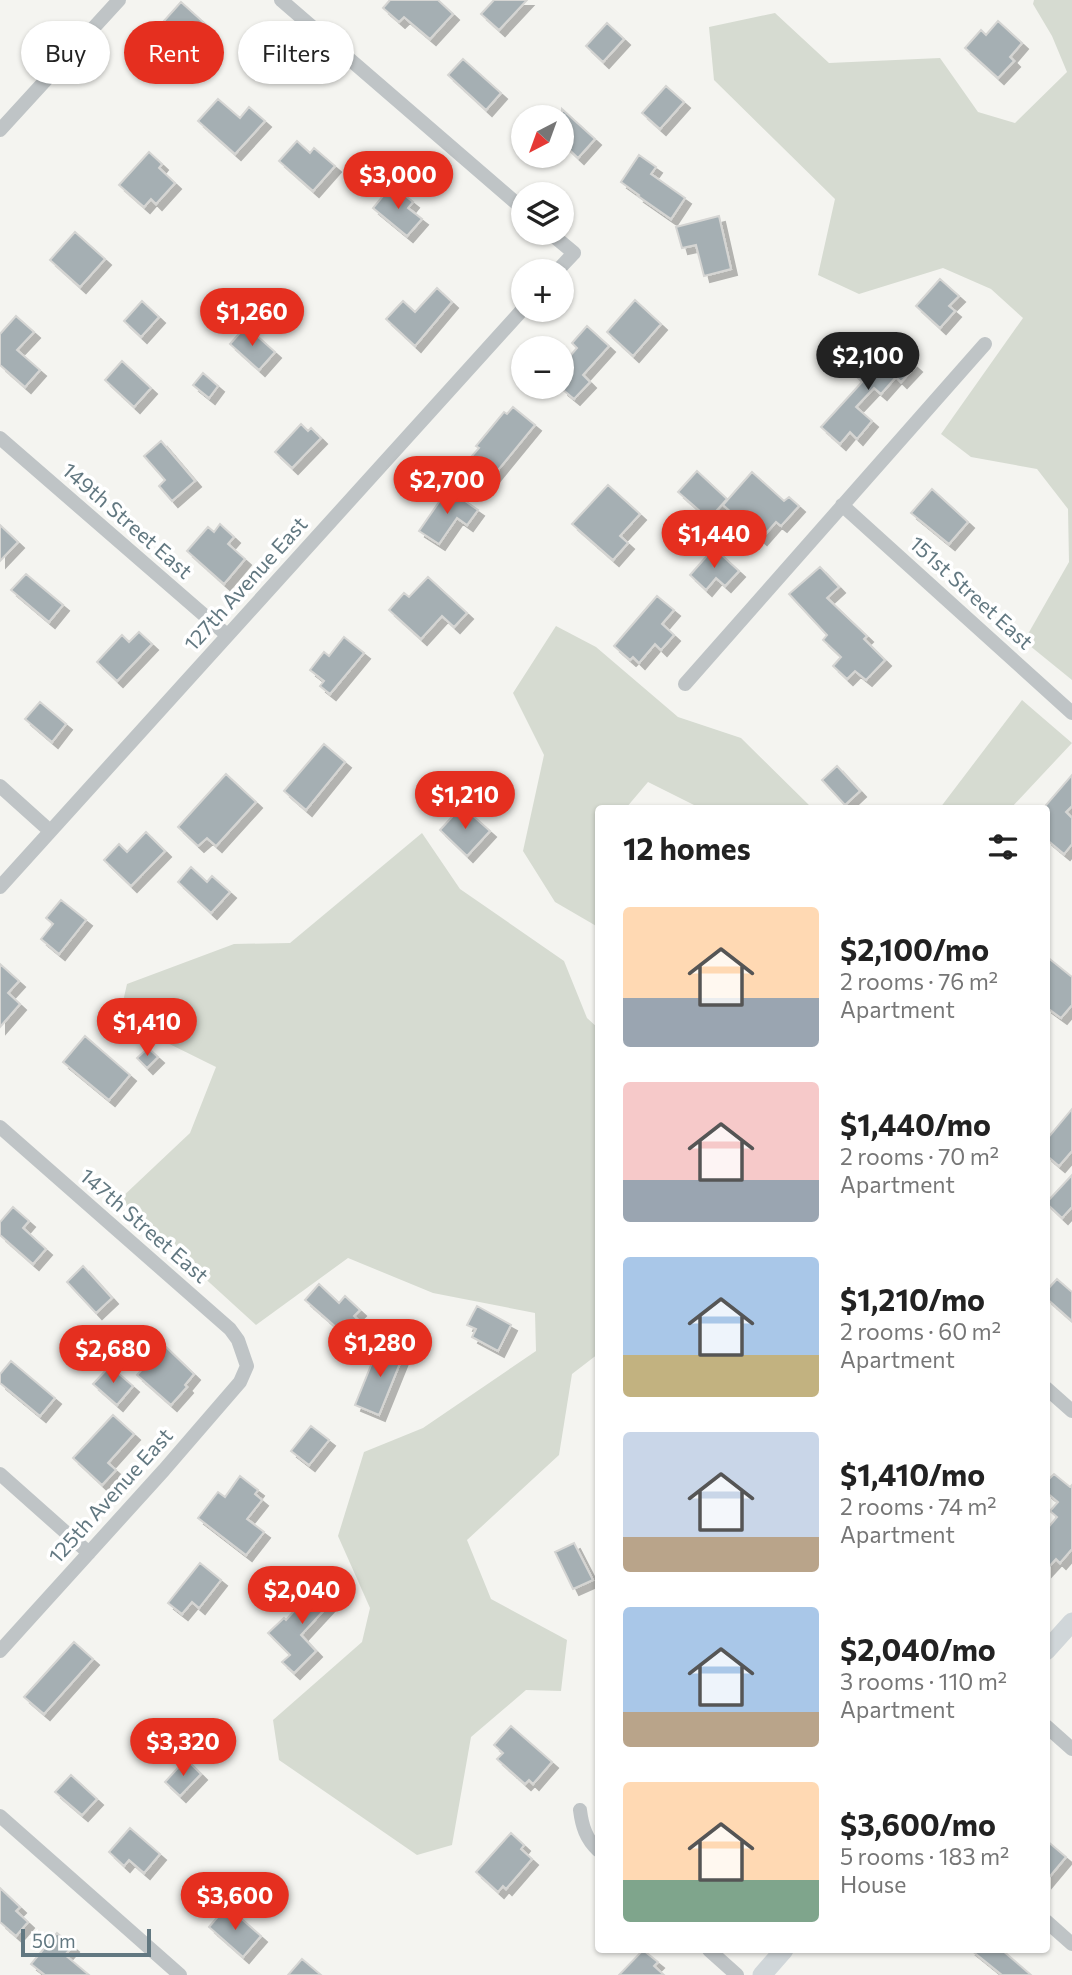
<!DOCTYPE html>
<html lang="en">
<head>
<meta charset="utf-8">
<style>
  body { margin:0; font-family:Commissioner,sans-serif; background:#f6f6f6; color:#222; height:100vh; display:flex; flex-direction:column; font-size:26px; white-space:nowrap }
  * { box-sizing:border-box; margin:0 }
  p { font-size:23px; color:#767676 }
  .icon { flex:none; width:38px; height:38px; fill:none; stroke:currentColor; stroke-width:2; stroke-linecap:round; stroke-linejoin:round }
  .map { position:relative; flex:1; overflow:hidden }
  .drawer { position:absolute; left:595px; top:805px; width:455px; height:1148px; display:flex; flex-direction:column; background:#fff; border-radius:7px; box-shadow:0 2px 5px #0004 }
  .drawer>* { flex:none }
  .banner { position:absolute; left:21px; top:21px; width:469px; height:63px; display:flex; gap:14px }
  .needle { width:46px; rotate:221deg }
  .fabs { position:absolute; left:511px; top:105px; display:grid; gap:14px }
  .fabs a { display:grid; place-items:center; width:63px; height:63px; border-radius:50%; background:#fff; box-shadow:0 2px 5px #0004; font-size:35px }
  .scale { position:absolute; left:21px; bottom:18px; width:130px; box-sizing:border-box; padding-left:7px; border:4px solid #627881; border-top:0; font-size:19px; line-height:24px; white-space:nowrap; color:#627881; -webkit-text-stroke:5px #fff; paint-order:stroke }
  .price { position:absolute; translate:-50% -60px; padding:0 16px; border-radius:24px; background:#e52f1f; color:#fff; font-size:23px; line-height:46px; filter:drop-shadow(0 2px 4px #0008) }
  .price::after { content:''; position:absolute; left:50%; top:42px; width:21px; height:16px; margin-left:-10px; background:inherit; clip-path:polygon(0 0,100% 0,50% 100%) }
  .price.active { background:#222; color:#fff }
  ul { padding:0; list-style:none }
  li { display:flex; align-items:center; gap:21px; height:175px; padding:0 28px }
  li span { display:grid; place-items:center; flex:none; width:196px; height:140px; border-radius:7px; color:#555 }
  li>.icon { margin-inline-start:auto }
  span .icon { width:84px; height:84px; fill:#fffc; stroke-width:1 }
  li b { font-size:30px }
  h2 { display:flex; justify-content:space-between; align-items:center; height:84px; padding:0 28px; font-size:30px }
  .pill { padding:0 24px; border-radius:32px; background:#fff; box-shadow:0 2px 5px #0004; font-size:24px; line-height:63px }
  .pill.active { background:#e52f1f; color:#fff }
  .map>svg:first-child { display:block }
  .green { fill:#d6dbd1 }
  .building { fill:#a5afb3; stroke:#d5d5d3; stroke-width:2; filter:url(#shadow) }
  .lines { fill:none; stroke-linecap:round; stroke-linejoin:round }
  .street { stroke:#bfc4c6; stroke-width:14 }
  .secondary { stroke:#d0d6d9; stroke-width:19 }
  .labels { text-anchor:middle; stroke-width:7; stroke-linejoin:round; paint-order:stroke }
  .street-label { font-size:21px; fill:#627881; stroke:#fff }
</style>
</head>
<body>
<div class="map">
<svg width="1072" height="1975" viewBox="0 0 1072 1975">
  <defs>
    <filter id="shadow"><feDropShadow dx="6" dy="6" stdDeviation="0" flood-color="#0004"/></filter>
  </defs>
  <rect width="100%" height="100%" fill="#f4f4f0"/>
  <path class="green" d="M1034 0H1072V680L1024 641 1069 562 1068 509 1037 469 971 457 941 434 1023 318 991 289 943 268 859 294 818 275 835 199 714 80 709 27 775 13 829 63 940 58 978 112 1015 123 1067 72 1052 36 1033 4Z
    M556 626 596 647 678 717 741 738 812 808H700L648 782 626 808H598V927L555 902 523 851 544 755 513 693Z
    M1022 700 1072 743 1011 808H940Z
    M422 833 460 889 564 961 587 1018 598 1028V1354L572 1374 559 1455 467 1540 491 1599 567 1640 561 1691 526 1690 471 1737 452 1845 417 1855 279 1760 273 1720 362 1642 370 1608 338 1536 364 1452 423 1428 536 1351 535 1313 433 1293 348 1258 256 1325 119 1200 190 1133 216 1067 119 1019 127 984 234 944 290 943Z"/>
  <path class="building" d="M390 0H438L453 14 430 39 404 17 399 22 383 8Z
    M494 0H527L499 30 481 14Z
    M181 2 212 30 198 45 192 41 181 53 155 31Z
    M998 21 1022 43 1010 57 1014 61 998 78 965 48 981 30 986 35Z
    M607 23 624 39 603 62 586 46Z
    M463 59 501 93 486 110 448 75Z
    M666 86 684 102 660 129 642 113Z
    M218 99 240 118 249 107 265 121 235 154 198 121Z
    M562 109 595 139 578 158 562 143Z
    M297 141 310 153 314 148 335 166 313 191 279 161Z
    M149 152 162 164 159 168 175 183 156 204 151 199 144 207 119 185Z
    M639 155 656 167 651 174 685 198 671 219 638 196 639 195 621 182Z
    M392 185 413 202 408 208 422 219 407 236 373 208Z
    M719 216 731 269 704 276 696 245 682 248 676 227Z
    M75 232 105 259 80 287 50 260Z
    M940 279 959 296 949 306 955 311 940 328 916 306Z
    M437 288 452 302 415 346 386 319 403 301 415 312Z
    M635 300 661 324 633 356 607 332Z
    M142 301 159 317 141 337 124 321Z
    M16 316 34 332 17 350 40 370 25 387 0 365V334Z
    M246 326 275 352 259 370 230 344Z
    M587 326 609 346 583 375 590 382 574 399 562 389V365L577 348 572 343Z
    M888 341 916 366 901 382 896 377 881 394 874 388 856 407 872 421 857 439 850 432 840 444 821 427 862 382 856 376Z
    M122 361 151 388 134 407 105 380Z
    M203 373 218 386 209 398 193 385Z
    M513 407 535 425 494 475 471 457 479 448 476 446 504 412 507 414Z
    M301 424 308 431 311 428 321 438 292 468 275 452Z
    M161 441 195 481 172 501 159 486 165 480 144 456Z
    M697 471 727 499 709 519 678 492Z
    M752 472 784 501 789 497 799 506 781 526 776 522 761 539 723 505Z
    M608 485 640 514 620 536 628 543 613 560 572 524Z
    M448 489 478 510 467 525 457 518 439 544 419 531Z
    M932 489 968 522 949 544 911 513Z
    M220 524 234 537 228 544 245 559 224 584 187 551 208 527 214 532Z
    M0 525 18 542 0 561Z
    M714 548 739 571 725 586 716 578 706 590 690 575Z
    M820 567 839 587 827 598 867 636 864 639 885 660 866 680 855 671 847 679 833 666 841 657 823 640 827 635 789 594Z
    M26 574 63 605 49 622 11 590Z
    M428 577 467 613 454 627 442 616 421 639 389 610 404 593 409 597Z
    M657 596 674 610 662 624 674 635 661 650 655 644 639 663 633 657 630 660 614 646Z
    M139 632 152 644 117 681 97 662 122 635 129 642Z
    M344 637 364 653 330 694 320 686 324 681 310 670 324 652 329 656Z
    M40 702 66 724 52 742 25 719Z
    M324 744 345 762 306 810 284 791Z
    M837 766 860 791 845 805 822 780Z
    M226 774 256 802 216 846 207 838 198 846 178 827Z
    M1072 775V806L1066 812 1072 818V844L1064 854 1046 839V805Z
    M462 806 490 831 467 856 440 830Z
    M146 832 165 851 131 886 104 860 119 844 127 852Z
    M191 867 207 882 212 876 230 892 211 913 178 882Z
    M61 900 86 920 59 954 41 939 53 924 46 918Z
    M1046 956 1072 977V1005L1061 1018 1046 1007Z
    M0 964 19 981 8 993 20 1004 0 1027Z
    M85 1036 130 1075 109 1100 63 1062Z
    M148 1048 158 1057 147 1068 137 1058Z
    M1072 1109V1151L1059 1166 1046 1155V1140Z
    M1072 1175V1207L1062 1218 1046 1203Z
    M13 1207 29 1221 23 1228 46 1249 33 1264 0 1235V1222Z
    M83 1266 112 1298 96 1313 67 1282Z
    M1057 1279 1072 1292V1321L1046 1298V1291Z
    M319 1284 339 1303 345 1296 360 1310 354 1316 358 1320 345 1335 305 1300Z
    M477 1306 511 1325 498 1351 472 1337 476 1329 467 1325Z
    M380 1343 404 1353 379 1415 355 1405Z
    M164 1345 194 1374 185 1385 187 1387 171 1405 137 1375Z
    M11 1361 55 1398 40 1416 0 1383V1374Z
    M110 1366 133 1386 117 1405 93 1384Z
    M113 1415 134 1434 108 1463 116 1470 102 1485 73 1458Z
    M311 1426 329 1440 309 1465 291 1451Z
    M1054 1474 1070 1487 1072 1485V1549L1060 1563 1056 1559 1046 1570V1530L1057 1517 1050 1511 1058 1502 1046 1492V1482Z
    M240 1476 258 1490 255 1494 262 1500 247 1519 264 1532 246 1555 198 1518 218 1492 225 1497Z
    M574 1543 593 1580 573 1589 555 1552Z
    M200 1563 221 1580 199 1608 192 1602 182 1614 168 1603Z
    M322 1580 338 1595 301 1635 316 1651 294 1673 282 1662 290 1655 268 1633 284 1618 286 1620Z
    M74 1642 93 1659 44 1714 24 1697Z
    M511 1726 552 1762 533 1784 529 1780 525 1784 497 1759 503 1753 494 1745Z
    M186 1759 201 1774 180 1796 165 1782Z
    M71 1775 97 1799 82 1815 55 1792Z
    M130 1828 160 1854 144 1873 129 1860 124 1866 109 1852Z
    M511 1833 524 1845 521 1849 532 1859 506 1889 503 1886 498 1892 476 1872Z
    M1046 1840 1066 1857 1046 1881Z
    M0 1888 20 1907 16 1911 28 1922 16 1936 0 1922Z
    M227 1906 261 1936 243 1957 209 1927Z
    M57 1933 73 1946 65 1955 89 1975H45L31 1964Z
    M643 1950 658 1962 654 1966 664 1975H619Z
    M971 1950H1002L1031 1975H1002Z
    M302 1959 321 1975H288Z"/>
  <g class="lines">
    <path class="street" d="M281 0 523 209
      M0 130 119 0
      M550 233 574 253 557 271
      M0 438 227 635
      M842 505 1072 713
      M685 684 985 344
      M0 786 50 831
      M0 887 523 309
      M0 1127 230 1329 238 1340 247 1366 240 1382 164 1470 0 1651
      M1046 1388 1072 1411
      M0 1474 89 1553
      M1046 1726 1072 1749
      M580 1810C582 1826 586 1839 598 1850
      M0 1816 180 1975
      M1046 1921 1072 1944
      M709 1950 737 1975"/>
    <path class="secondary" d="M1046 1651 1072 1622
      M762 1975 784 1950"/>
  </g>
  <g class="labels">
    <g class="street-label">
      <text transform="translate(127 521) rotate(41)" y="7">149th Street East</text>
      <text transform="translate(246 584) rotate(-48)" y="7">127th Avenue East</text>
      <text transform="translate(971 593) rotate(42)" y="7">151st Street East</text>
      <text transform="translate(144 1226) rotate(41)" y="7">147th Street East</text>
      <text transform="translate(111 1496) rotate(-48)" y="7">125th Avenue East</text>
    </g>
  </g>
</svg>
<div class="fabs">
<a><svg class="needle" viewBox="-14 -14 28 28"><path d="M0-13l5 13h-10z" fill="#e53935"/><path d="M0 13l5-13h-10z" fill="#767676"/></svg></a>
<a><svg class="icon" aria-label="layers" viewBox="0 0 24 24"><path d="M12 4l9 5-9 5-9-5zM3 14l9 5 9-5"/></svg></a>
<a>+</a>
<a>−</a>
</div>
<div class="scale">50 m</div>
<b class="price" style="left:398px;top:211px">$3,000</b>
<b class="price" style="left:252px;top:348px">$1,260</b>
<b class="price active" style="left:868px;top:392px">$2,100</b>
<b class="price" style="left:447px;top:516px">$2,700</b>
<b class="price" style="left:714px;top:570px">$1,440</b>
<b class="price" style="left:465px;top:831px">$1,210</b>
<b class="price" style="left:147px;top:1058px">$1,410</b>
<b class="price" style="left:380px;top:1379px">$1,280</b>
<b class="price" style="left:113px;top:1385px">$2,680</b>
<b class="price" style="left:302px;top:1626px">$2,040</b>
<b class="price" style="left:183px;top:1778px">$3,320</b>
<b class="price" style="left:235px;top:1932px">$3,600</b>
<div class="banner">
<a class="pill">Buy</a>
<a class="pill active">Rent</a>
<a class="pill">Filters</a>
</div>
<section class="drawer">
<h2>12 homes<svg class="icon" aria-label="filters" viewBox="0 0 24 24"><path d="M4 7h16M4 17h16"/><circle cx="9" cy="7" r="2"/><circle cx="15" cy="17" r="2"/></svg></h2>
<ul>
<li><span style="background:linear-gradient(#ffd9b3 65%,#9aa5b1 0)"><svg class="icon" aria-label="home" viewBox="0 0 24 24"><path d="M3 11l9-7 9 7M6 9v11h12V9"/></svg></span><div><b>$2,100/mo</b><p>2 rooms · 76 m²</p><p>Apartment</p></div></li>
<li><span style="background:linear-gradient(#f6c9c9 70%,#9aa5b1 0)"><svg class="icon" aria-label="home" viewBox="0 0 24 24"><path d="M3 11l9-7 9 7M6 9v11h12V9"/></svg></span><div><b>$1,440/mo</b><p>2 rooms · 70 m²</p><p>Apartment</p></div></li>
<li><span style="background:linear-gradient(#a9c7e8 70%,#c2b280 0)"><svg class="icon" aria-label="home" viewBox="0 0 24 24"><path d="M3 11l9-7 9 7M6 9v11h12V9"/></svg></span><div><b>$1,210/mo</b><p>2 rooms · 60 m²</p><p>Apartment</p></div></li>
<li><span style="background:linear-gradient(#c9d6e8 75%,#b9a48a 0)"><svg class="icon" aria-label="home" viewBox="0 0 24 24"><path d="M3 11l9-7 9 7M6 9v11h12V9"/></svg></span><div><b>$1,410/mo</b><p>2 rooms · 74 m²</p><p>Apartment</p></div></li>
<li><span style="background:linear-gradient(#a9c7e8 75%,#b9a48a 0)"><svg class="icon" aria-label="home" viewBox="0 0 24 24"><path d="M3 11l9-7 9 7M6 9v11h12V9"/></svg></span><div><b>$2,040/mo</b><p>3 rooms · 110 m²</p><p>Apartment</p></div></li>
<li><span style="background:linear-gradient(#ffd9b3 70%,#7fa58c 0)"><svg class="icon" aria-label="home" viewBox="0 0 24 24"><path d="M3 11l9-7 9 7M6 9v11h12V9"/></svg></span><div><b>$3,600/mo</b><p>5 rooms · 183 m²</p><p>House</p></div></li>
</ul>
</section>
</div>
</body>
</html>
